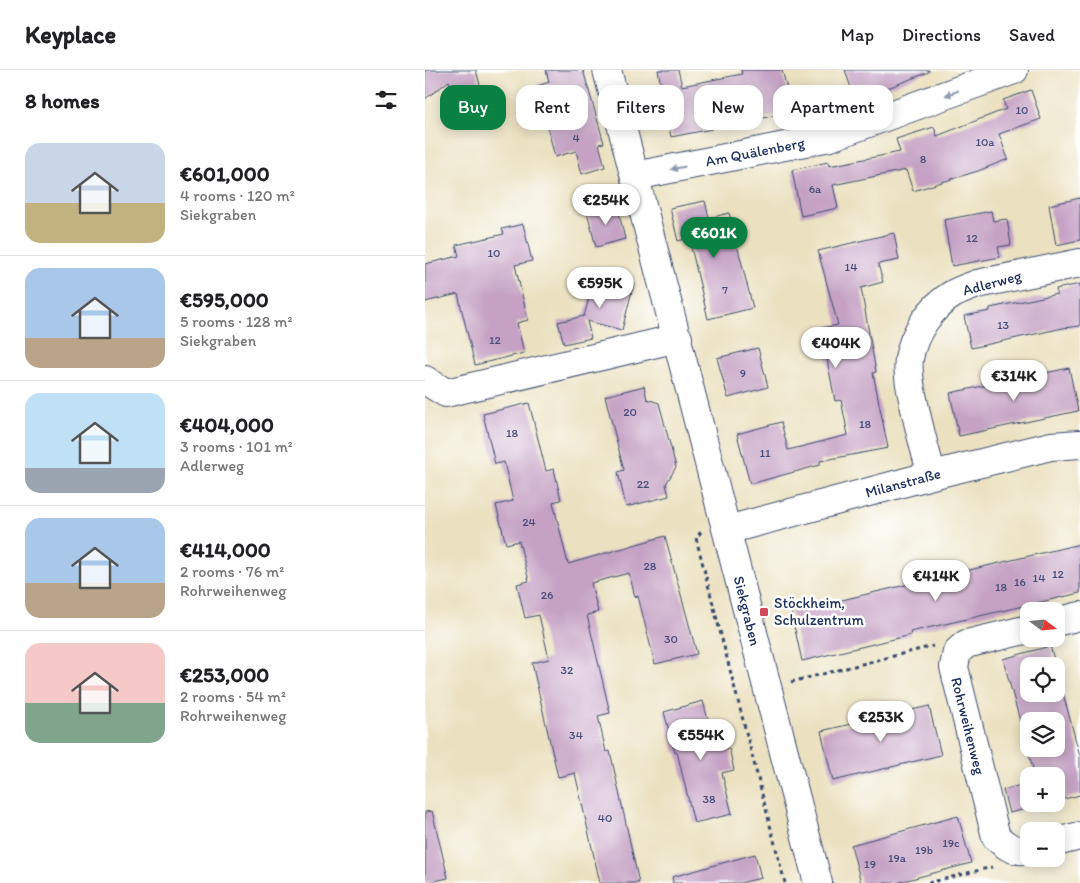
<!DOCTYPE html>
<html lang="en">
<head>
<meta charset="utf-8">
<style>
  body { margin:0; font-family:Itim,sans-serif; background:#f2f2f2; color:#202124; height:100vh; display:flex; flex-direction:column; font-size:19px; white-space:nowrap }
  * { box-sizing:border-box; margin:0 }
  p { font-size:16px; color:#757577 }
  .icon { flex:none; width:28px; height:28px; fill:none; stroke:currentColor; stroke-width:2; stroke-linecap:round; stroke-linejoin:round }
  .map { position:relative; flex:1; overflow:hidden }
  .details { display:flex; flex-direction:column; background:#fff; width:425px }
  .details>* { flex:none }
  .top-card { position:absolute; left:15px; top:15px; width:475px; height:45px; display:flex; gap:10px }
  .needle { width:32px; rotate:106deg }
  .buttons { position:absolute; left:595px; top:532px; display:grid; gap:10px }
  .buttons a { display:grid; place-items:center; width:45px; height:45px; border-radius:10px; background:#fff; box-shadow:0 2px 12px #0003; font-size:25px }
  .price { position:absolute; translate:-50% -42px; padding:0 11px; border-radius:18px; background:#fff; color:#222; font-size:16px; line-height:32px; filter:drop-shadow(0 1px 2px #0008) }
  .price::after { content:''; position:absolute; left:50%; top:30px; width:15px; height:11px; margin-left:-8px; background:inherit; clip-path:polygon(0 0,100% 0,50% 100%) }
  .price.on { background:#0b8043; color:#fff }
  ul { padding:0; list-style:none }
  li { display:flex; align-items:center; gap:15px; height:125px; padding:0 25px }
  li+li { border-top:1px solid #e0e0e0 }
  li span { display:grid; place-items:center; flex:none; width:140px; height:100px; border-radius:15px; color:#555 }
  li>.icon { margin-inline-start:auto }
  span .icon { width:60px; height:60px; fill:#fffc; stroke-width:1 }
  li b { font-size:21px }
  h2 { display:flex; justify-content:space-between; align-items:center; height:60px; padding:0 25px; font-size:21px }
  .pill { padding:0 18px; border-radius:15px; background:#fff; box-shadow:0 2px 12px #0003; font-size:18px; line-height:45px }
  .pill.on { background:#0b8043; color:#fff }
  header { display:flex; align-items:center; gap:30px; box-sizing:border-box; height:70px; padding:0 25px; background:#fff; border-bottom:1px solid #e0e0e0 }
  header strong { font-size:24px }
  nav { display:flex; gap:28px; margin-inline-start:auto; font-size:18px }
  main { display:flex; flex:1; min-height:0 }
  .map>svg:first-child { display:block }
  .building { fill:#c5a2c4; fill-rule:evenodd }
  .lines { fill:none; stroke-linecap:round; stroke-linejoin:round }
  .street-casing { stroke:#3a4a6d; stroke-width:30 }
  .secondary-casing { stroke:#3a4a6d; stroke-width:30 }
  .path { stroke:#3a4a6d; stroke-width:3; stroke-dasharray:4 4; stroke-linecap:butt }
  .street { stroke:#fff; stroke-width:28 }
  .secondary { stroke:#fff; stroke-width:28 }
  .oneway { fill:#8d97ae }
  .poi-dot { fill:#d1495b; stroke:#fff; stroke-width:2 }
  .labels { text-anchor:middle; stroke-width:5; stroke-linejoin:round; paint-order:stroke }
  .number-label { font-size:12px; fill:#464c78 }
  .street-label { font-size:15px; fill:#1b2f5e; stroke:#fff }
  .poi-label { font-size:15px; fill:#1b2f5e; stroke:#fff; text-anchor:start }
</style>
</head>
<body>
<header>
<strong>Keyplace</strong>
<nav><a>Map</a><a>Directions</a><a>Saved</a></nav>
</header>
<main>
<section class="details">
<h2>8 homes<svg class="icon" aria-label="filters" viewBox="0 0 24 24"><path d="M4 7h16M4 17h16"/><circle cx="9" cy="7" r="2"/><circle cx="15" cy="17" r="2"/></svg></h2>
<ul>
<li><span style="background:linear-gradient(#c9d6e8 60%,#c2b280 0)"><svg class="icon" aria-label="home" viewBox="0 0 24 24"><path d="M3 11l9-7 9 7M6 9v11h12V9"/></svg></span><div><b>€601,000</b><p>4 rooms · 120 m²</p><p>Siekgraben</p></div></li>
<li><span style="background:linear-gradient(#a9c7e8 70%,#b9a48a 0)"><svg class="icon" aria-label="home" viewBox="0 0 24 24"><path d="M3 11l9-7 9 7M6 9v11h12V9"/></svg></span><div><b>€595,000</b><p>5 rooms · 128 m²</p><p>Siekgraben</p></div></li>
<li><span style="background:linear-gradient(#bfe0f5 75%,#9aa5b1 0)"><svg class="icon" aria-label="home" viewBox="0 0 24 24"><path d="M3 11l9-7 9 7M6 9v11h12V9"/></svg></span><div><b>€404,000</b><p>3 rooms · 101 m²</p><p>Adlerweg</p></div></li>
<li><span style="background:linear-gradient(#a9c7e8 65%,#b9a48a 0)"><svg class="icon" aria-label="home" viewBox="0 0 24 24"><path d="M3 11l9-7 9 7M6 9v11h12V9"/></svg></span><div><b>€414,000</b><p>2 rooms · 76 m²</p><p>Rohrweihenweg</p></div></li>
<li><span style="background:linear-gradient(#f6c9c9 60%,#7fa58c 0)"><svg class="icon" aria-label="home" viewBox="0 0 24 24"><path d="M3 11l9-7 9 7M6 9v11h12V9"/></svg></span><div><b>€253,000</b><p>2 rooms · 54 m²</p><p>Rohrweihenweg</p></div></li>
</ul>
</section>
<div class="map">
<svg width="655" height="813" viewBox="0 0 655 813">
  <rect width="100%" height="100%" fill="#fff"/>
  <filter id="ink" filterUnits="userSpaceOnUse"><feTurbulence type="fractalNoise" baseFrequency=".02" numOctaves="2"/><feDisplacementMap in="SourceGraphic" scale="10" xChannelSelector="R" yChannelSelector="G"/><feConvolveMatrix kernelMatrix="1 2 1 2 8 2 1 2 1" color-interpolation-filters="sRGB"/></filter>
  <filter id="wash" filterUnits="userSpaceOnUse"><feTurbulence type="fractalNoise" baseFrequency=".0096" numOctaves="4" result="noise"/><feDisplacementMap in="SourceGraphic" scale="20" xChannelSelector="R" yChannelSelector="G"/><feGaussianBlur stdDeviation="1.12" result="paint"/><feColorMatrix in="noise" values="0 0 0 0 0 0 0 0 0 0 0 0 0 0 0 0 0 1.4 0 .05"/><feComposite in="paint" operator="in"/></filter>
  <g filter="url(#wash)">
    <rect width="100%" height="100%" fill="#ebe1c0"/>
    <g id="blocks">
      <path class="building" d="M0 0H51L56 19 28 27 24 11 0 29Z
        M121 0H158L179 73 174 74 180 97 157 104 151 81 130 87 112 16 124 12Z
        M233 0H253L257 16 317 4 316 0H357L368 41 334 49 330 34 284 43 287 59 246 67Z
        M420 0H504V2L447 24 445 18 428 24Z
        M606 20 616 49 574 64 583 89 553 101 488 121 481 100 408 115 413 138 376 146 367 100 403 92 404 96 475 82 471 69 509 57 512 66 581 39 578 30Z
        M655 128V170L631 175 624 135Z
        M280 131 284 148 304 143 328 238 283 249 264 168 253 171 245 138Z
        M192 135 200 169 171 177 162 142Z
        M566 141 568 151 582 149 586 175 573 177 575 187 527 196 519 150Z
        M98 154 107 191 90 195 103 250 92 253 99 283 50 295 33 224 0 232V194L34 186 31 175 79 164 77 159Z
        M469 163 474 190 453 194 458 212 436 218 451 302 448 303 463 378 395 391V395L325 414 312 364 356 352 363 380 423 365 416 330 410 331 396 258 413 255 393 181Z
        M171 203 209 213 197 260 162 251 166 268 139 274 133 252 159 246Z
        M655 214V256L638 258 546 278 539 246 565 241V238L632 224 631 219Z
        M333 278 343 317 303 328 292 288Z
        M644 298 653 341 534 366 525 323Z
        M219 316 222 329 234 333 251 397 241 414 244 426 201 437 193 402 199 400 180 326Z
        M104 333 121 401 129 399 136 430 128 432 143 494 240 466 272 584 230 594 213 526 210 527 204 503 166 513 173 542 162 545 185 643 173 646 181 682 185 681 214 813H175L150 703 133 707 107 593 124 589 114 545 100 548 92 514 104 511 94 471 81 474 71 435 88 431 79 392 70 394 58 344Z
        M655 474V523L485 562 486 565 377 591 366 542Z
        M625 576 631 596H604V624H631V598L655 686V725L631 731V706H610L578 589ZM604 651H631V679H604Z
        M278 631 286 661 292 659 298 679 304 678 309 700 297 703 307 744 269 753 252 682 250 683 239 642Z
        M504 636 516 685 408 711 396 661Z
        M604 713V734H622L584 743 578 720Z
        M7 741 23 808 0 813V742Z
        M533 746 546 793 471 813H436L426 775Z
        M330 784 336 808 315 813H248L247 807Z"/>
    </g>
  </g>
  <g filter="url(#ink)">
    <use href="#blocks" fill-opacity="0" stroke="#3a4a6d" stroke-width="1"/>
    <g class="lines">
      <defs>
        <path id="street" d="M210 106 405 67 589 0
          M0 310 21 323 253 268
          M507 405C500 381 494 358 489 334 486 320 482 304 484 289 488 263 506 237 528 224 535 220 544 217 552 214L655 193
          M302 460 507 405 626 376 655 374
          M631 552 655 546
          M604 559 541 574 532 582 529 597 571 767C581 776 590 783 604 779
          M631 772 655 766"/>
        <path id="secondary" d="M182 0 393 813"/>
      </defs>
      <use href="#street" class="street-casing"/>
      <use href="#secondary" class="secondary-casing"/>
      <path class="path" d="M276 462 271 468 360 813
        M366 612 508 576
        M503 813 567 797"/>
      <use href="#street" class="street"/>
      <use href="#secondary" class="secondary"/>
    </g>
    <defs><path id="oneway-solid" d="M-6-.8H1V-3.2L6.5 0L1 3.2V.8H-6Z" transform="scale(1.25)"/></defs>
    <g class="oneway">
      <use href="#oneway-solid" transform="translate(527 23) rotate(159)"/>
      <use href="#oneway-solid" transform="translate(253 98) rotate(169)"/>
    </g>
  </g>
  <rect class="poi-dot" x="334" y="537" width="10" height="10" rx="2.5"/>
  <g class="labels">
    <g class="number-label">
      <text x="597" y="44">10</text>
      <text x="151" y="72">4</text>
      <text x="560" y="76">10a</text>
      <text x="498" y="93">8</text>
      <text x="390" y="123">6a</text>
      <text x="547" y="172">12</text>
      <text x="69" y="187">10</text>
      <text x="426" y="201">14</text>
      <text x="300" y="224">7</text>
      <text x="578" y="259">13</text>
      <text x="70" y="274">12</text>
      <text x="318" y="307">9</text>
      <text x="205" y="346">20</text>
      <text x="440" y="358">18</text>
      <text x="87" y="367">18</text>
      <text x="340" y="387">11</text>
      <text x="218" y="418">22</text>
      <text x="104" y="456">24</text>
      <text x="225" y="500">28</text>
      <text x="633" y="508">12</text>
      <text x="614" y="512">14</text>
      <text x="595" y="516">16</text>
      <text x="576" y="521">18</text>
      <text x="122" y="529">26</text>
      <text x="246" y="573">30</text>
      <text x="142" y="604">32</text>
      <text x="151" y="669">34</text>
      <text x="284" y="733">38</text>
      <text x="180" y="752">40</text>
      <text x="526" y="777">19c</text>
      <text x="499" y="784">19b</text>
      <text x="472" y="792">19a</text>
      <text x="445" y="798">19</text>
    </g>
    <g class="street-label">
      <text transform="translate(330 82) rotate(-11)" y="5">Am Quälenberg</text>
      <text transform="translate(567 213) rotate(-15)" y="5">Adlerweg</text>
      <text transform="translate(478 413) rotate(-15)" y="5">Milanstraße</text>
      <text transform="translate(322 541) rotate(76)" y="5">Siekgraben</text>
      <text transform="translate(543 656) rotate(76)" y="5">Rohrweihenweg</text>
    </g>
    <g class="poi-label">
      <text x="349" y="538">Stöckheim,<tspan x="349" dy="17">Schulzentrum</tspan></text>
    </g>
  </g>
</svg>
<div class="buttons">
<a><svg class="needle" viewBox="-14 -14 28 28"><path d="M0-13l5 13h-10z" fill="#e53935"/><path d="M0 13l5-13h-10z" fill="#757577"/></svg></a>
<a><svg class="icon" aria-label="locate" viewBox="0 0 24 24"><circle cx="12" cy="12" r="6"/><path d="M12 2v4M12 18v4M2 12h4M18 12h4"/></svg></a>
<a><svg class="icon" aria-label="layers" viewBox="0 0 24 24"><path d="M12 4l9 5-9 5-9-5zM3 14l9 5 9-5"/></svg></a>
<a>+</a>
<a>−</a>
</div>
<b class="price" style="left:181px;top:156px">€254K</b>
<b class="price on" style="left:289px;top:189px">€601K</b>
<b class="price" style="left:175px;top:239px">€595K</b>
<b class="price" style="left:411px;top:299px">€404K</b>
<b class="price" style="left:589px;top:332px">€314K</b>
<b class="price" style="left:511px;top:532px">€414K</b>
<b class="price" style="left:456px;top:673px">€253K</b>
<b class="price" style="left:276px;top:691px">€554K</b>
<div class="top-card">
<a class="pill on">Buy</a>
<a class="pill">Rent</a>
<a class="pill">Filters</a>
<a class="pill">New</a>
<a class="pill">Apartment</a>
</div>
</div>
</main>
</body>
</html>
